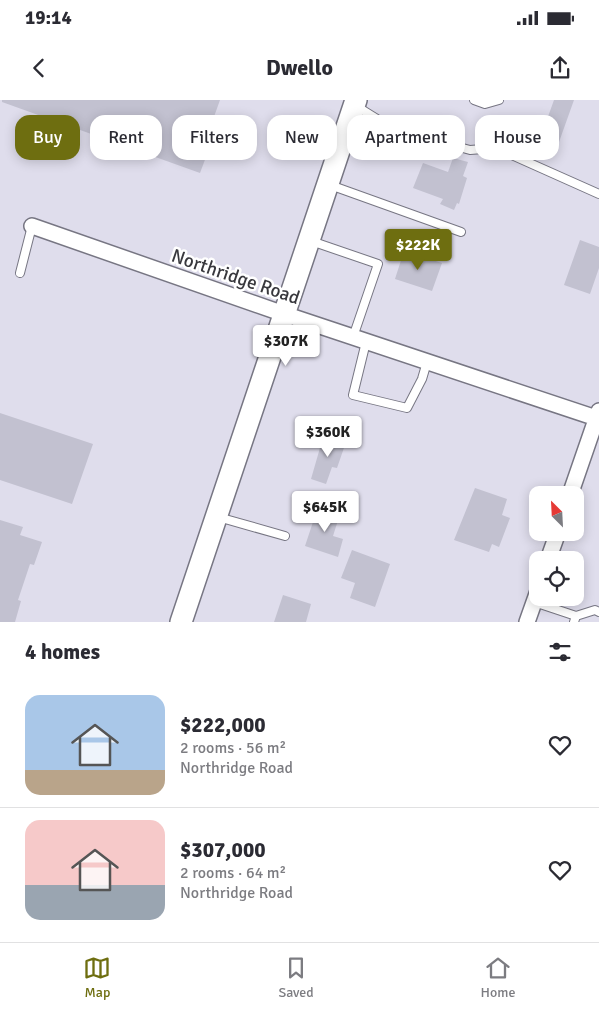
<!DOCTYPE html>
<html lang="en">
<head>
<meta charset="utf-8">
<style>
  body { margin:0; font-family:Signika,sans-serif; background:#f7f7f7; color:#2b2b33; height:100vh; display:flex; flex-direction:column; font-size:19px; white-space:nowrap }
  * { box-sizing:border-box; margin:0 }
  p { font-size:16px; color:#7c7c81 }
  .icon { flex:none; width:28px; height:28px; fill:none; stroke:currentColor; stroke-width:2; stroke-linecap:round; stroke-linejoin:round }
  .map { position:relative; height:522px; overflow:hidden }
  .drawer { display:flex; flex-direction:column; background:#fff; flex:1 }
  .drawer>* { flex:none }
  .banner { position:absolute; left:15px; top:15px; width:570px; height:45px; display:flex; gap:10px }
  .needle { width:32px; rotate:336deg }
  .buttons { position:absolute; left:529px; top:386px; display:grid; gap:10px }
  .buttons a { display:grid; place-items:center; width:55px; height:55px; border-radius:10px; background:#fff; box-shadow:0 2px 12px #0003; font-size:25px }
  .price { position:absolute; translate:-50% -42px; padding:0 11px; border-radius:5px; background:#fff; color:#222; font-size:16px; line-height:32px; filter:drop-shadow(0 1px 2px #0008) }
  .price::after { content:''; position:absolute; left:50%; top:30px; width:15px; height:11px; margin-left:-8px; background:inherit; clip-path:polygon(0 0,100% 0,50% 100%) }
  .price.selected { background:#6e6e10; color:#fff }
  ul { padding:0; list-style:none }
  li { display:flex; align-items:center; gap:15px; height:125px; padding:0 25px }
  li+li { border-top:1px solid #e1e1e2 }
  li span { display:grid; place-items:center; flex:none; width:140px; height:100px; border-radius:15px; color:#555 }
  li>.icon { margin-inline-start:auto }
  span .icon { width:60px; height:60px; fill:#fffc; stroke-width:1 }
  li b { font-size:21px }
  h2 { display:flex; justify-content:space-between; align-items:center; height:60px; padding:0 25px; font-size:21px }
  .chip { padding:0 18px; border-radius:15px; background:#fff; box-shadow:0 2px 12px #0003; font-size:18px; line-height:45px }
  .chip.selected { background:#6e6e10; color:#fff }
  .status { display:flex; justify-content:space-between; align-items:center; height:35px; padding:0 25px; background:#fff; direction:ltr }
  .status svg { height:14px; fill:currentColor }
  header { display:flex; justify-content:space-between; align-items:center; height:65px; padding:0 25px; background:#fff; font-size:22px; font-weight:700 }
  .dock { display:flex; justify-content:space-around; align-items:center; height:70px; border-top:1px solid #e1e1e2; background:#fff; font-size:14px; color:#7c7c81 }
  .dock a { display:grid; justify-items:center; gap:2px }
  .dock .selected { color:#6e6e10 }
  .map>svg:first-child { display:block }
  .building { fill:#c2c1d0 }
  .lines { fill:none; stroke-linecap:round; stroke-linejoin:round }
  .lane-casing { stroke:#777683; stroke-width:10 }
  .street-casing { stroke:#777683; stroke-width:18 }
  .secondary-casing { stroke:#777683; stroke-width:24 }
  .lane { stroke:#fff; stroke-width:8 }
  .street { stroke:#fff; stroke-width:15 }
  .secondary { stroke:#fff; stroke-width:21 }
  .labels { text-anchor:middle; stroke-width:5; stroke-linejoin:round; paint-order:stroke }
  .street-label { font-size:19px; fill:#38383d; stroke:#fff }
</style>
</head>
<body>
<div class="status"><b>19:14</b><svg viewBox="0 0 49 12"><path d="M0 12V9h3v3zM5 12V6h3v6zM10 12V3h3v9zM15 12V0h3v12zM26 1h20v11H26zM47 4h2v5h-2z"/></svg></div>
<header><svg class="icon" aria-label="back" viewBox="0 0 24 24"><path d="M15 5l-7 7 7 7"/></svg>Dwello<svg class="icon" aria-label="share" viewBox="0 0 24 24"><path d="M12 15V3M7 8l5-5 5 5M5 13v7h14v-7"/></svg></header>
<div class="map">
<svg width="599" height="522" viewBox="0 0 599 522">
  <rect width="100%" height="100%" fill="#dfddec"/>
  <path class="building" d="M2 0H220L206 39 212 41 200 73 2 2Z
    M554 0H574L559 42 541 36Z
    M453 58 468 62 463 76 467 78 459 104 457 103 454 110 440 104 443 99 413 88 423 63 448 72Z
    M580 140 599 147V168L590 194 564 185Z
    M404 151 442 163 432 191 395 179Z
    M0 313 93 344 72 404 0 380Z
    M324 334 346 342 337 368 332 367 326 384 311 379Z
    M475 388 507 399 502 415 510 418 499 447 492 444 489 452 454 440Z
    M318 407 340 414 333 436 343 439 338 457 305 446Z
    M0 420 23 427 20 435 42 442 34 465 30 464 18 500 21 501 15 522H0Z
    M352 450 390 464 375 507 350 498 355 483 341 478Z
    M283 495 311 504 306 522H274Z"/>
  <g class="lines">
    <defs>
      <path id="lane" d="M474 0 485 4 499 0
        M356 6 393 29 470 50 496 48 599 94
        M330 85 461 132
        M311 141 378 164 353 237
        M20 173 32 126
        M366 242 353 295 407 308 422 279 427 262
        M218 417 285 436
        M534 502 576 516 574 522
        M576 516 595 510 599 512"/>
      <path id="street" d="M32 126 284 214 599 319
        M570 395 599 311
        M548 460 558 432
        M527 522 538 491"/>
      <path id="secondary" d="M181 522 356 0"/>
    </defs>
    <use href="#lane" class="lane-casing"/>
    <use href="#street" class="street-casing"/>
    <use href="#secondary" class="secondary-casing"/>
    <use href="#lane" class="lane"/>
    <use href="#street" class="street"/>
    <use href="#secondary" class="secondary"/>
  </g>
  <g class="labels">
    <g class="street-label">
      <text transform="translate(236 176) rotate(19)" y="7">Northridge Road</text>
    </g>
  </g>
</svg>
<div class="buttons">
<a><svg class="needle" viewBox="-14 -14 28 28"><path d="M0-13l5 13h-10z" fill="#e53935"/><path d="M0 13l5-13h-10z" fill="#7c7c81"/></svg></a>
<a><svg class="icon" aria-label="locate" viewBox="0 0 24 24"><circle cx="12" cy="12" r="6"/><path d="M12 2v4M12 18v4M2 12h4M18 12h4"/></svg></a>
</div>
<b class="price selected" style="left:418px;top:171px">$222K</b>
<b class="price" style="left:286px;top:267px">$307K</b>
<b class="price" style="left:328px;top:358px">$360K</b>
<b class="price" style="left:325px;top:433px">$645K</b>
<div class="banner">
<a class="chip selected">Buy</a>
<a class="chip">Rent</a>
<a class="chip">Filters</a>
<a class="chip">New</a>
<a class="chip">Apartment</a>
<a class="chip">House</a>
</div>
</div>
<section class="drawer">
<h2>4 homes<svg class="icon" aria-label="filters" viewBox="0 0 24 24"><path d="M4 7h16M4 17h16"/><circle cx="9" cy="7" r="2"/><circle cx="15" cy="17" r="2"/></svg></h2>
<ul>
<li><span style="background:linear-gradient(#a9c7e8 75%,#b9a48a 0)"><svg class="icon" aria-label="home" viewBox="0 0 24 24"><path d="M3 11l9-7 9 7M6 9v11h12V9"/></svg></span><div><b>$222,000</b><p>2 rooms · 56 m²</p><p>Northridge Road</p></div><svg class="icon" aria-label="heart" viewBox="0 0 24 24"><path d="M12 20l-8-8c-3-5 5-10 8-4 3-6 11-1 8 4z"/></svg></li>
<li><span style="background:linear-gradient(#f6c9c9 65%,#9aa5b1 0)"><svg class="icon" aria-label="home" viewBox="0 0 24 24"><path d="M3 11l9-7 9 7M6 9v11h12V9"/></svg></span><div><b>$307,000</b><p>2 rooms · 64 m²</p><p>Northridge Road</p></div><svg class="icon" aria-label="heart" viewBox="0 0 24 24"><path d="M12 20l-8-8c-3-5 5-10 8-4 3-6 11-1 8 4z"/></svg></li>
</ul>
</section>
<nav class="dock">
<a class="selected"><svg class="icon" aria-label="map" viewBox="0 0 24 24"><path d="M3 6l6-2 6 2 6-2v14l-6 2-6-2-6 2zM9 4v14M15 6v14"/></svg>Map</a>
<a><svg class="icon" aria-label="saved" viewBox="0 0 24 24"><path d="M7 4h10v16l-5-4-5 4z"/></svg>Saved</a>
<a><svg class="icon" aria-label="home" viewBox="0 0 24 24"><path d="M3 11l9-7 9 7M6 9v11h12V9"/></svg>Home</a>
</nav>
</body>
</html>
